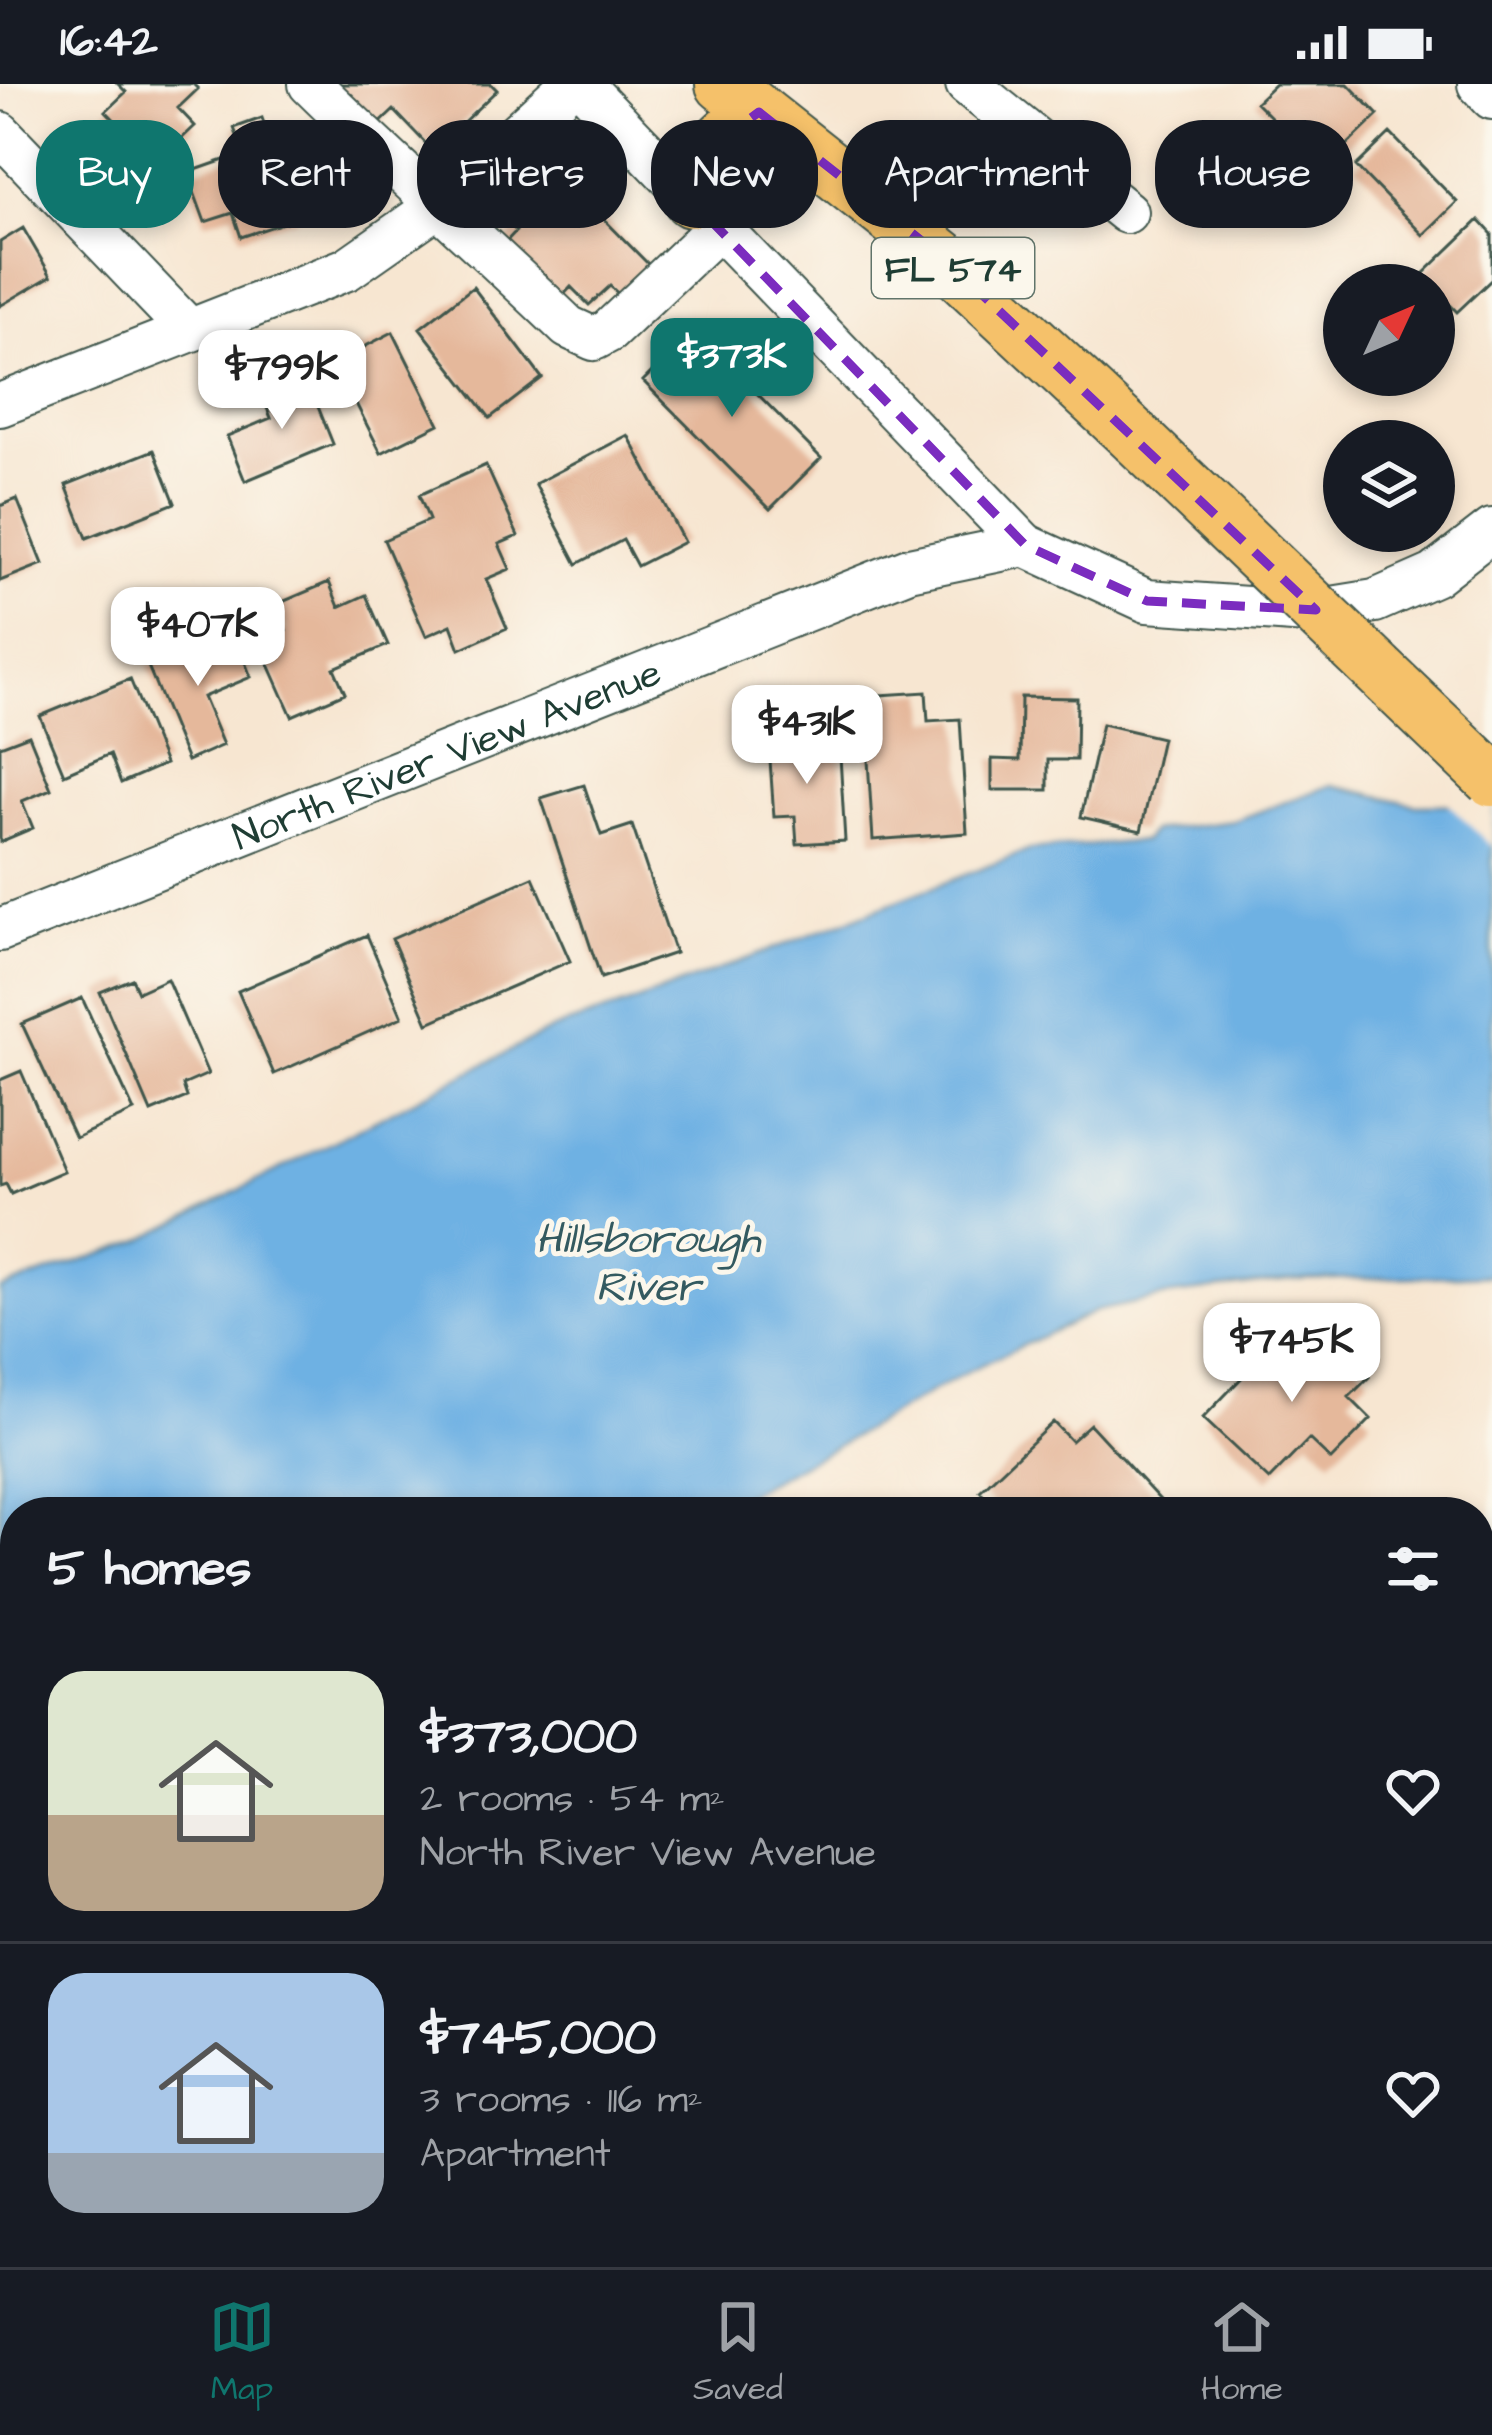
<!DOCTYPE html>
<html lang="en">
<head>
<meta charset="utf-8">
<style>
  body { margin:0; font-family:"Architects Daughter",sans-serif; background:#20242c; color:#f1f3f6; height:100vh; display:flex; flex-direction:column; font-size:45px; white-space:nowrap }
  * { box-sizing:border-box; margin:0 }
  p { font-size:39px; color:#9ea1a6 }
  .icon { flex:none; width:66px; height:66px; fill:none; stroke:currentColor; stroke-width:2; stroke-linecap:round; stroke-linejoin:round }
  .map { position:relative; flex:1; overflow:hidden }
  .panel { position:absolute; left:0px; top:1413px; width:1494px; height:771px; display:flex; flex-direction:column; background:#171b24; border-radius:48px 48px 0 0; box-shadow:0 6px 18px #0003 }
  .panel>* { flex:none }
  .hud { position:absolute; left:36px; top:36px; width:1422px; height:108px; display:flex; gap:24px }
  .needle { width:78px; rotate:46deg }
  .buttons { position:absolute; left:1323px; top:180px; display:grid; gap:24px }
  .buttons a { display:grid; place-items:center; width:132px; height:132px; border-radius:50%; background:#171b24; box-shadow:0 6px 18px #0003; font-size:60px }
  .price { position:absolute; translate:-50% -102px; padding:0 27px; border-radius:24px; background:#fff; color:#222; font-size:39px; line-height:78px; filter:drop-shadow(0 3px 6px #0008) }
  .price::after { content:''; position:absolute; left:50%; top:72px; width:36px; height:27px; margin-left:-18px; background:inherit; clip-path:polygon(0 0,100% 0,50% 100%) }
  .price.active { background:#0f766e; color:#fff }
  ul { padding:0; list-style:none }
  li { display:flex; align-items:center; gap:36px; height:300px; padding:0 48px }
  li+li { border-top:3px solid #363941 }
  li span { display:grid; place-items:center; flex:none; width:336px; height:240px; border-radius:36px; color:#555 }
  li>.icon { margin-inline-start:auto }
  span .icon { width:144px; height:144px; fill:#fffc; stroke-width:1 }
  li b { font-size:51px }
  h2 { display:flex; justify-content:space-between; align-items:center; height:144px; padding:0 48px; font-size:51px }
  .chip { padding:0 42px; border-radius:48px; background:#171b24; box-shadow:0 6px 18px #0003; font-size:42px; line-height:108px }
  .chip.active { background:#0f766e; color:#fff }
  .status { display:flex; justify-content:space-between; align-items:center; height:84px; padding:0 60px; background:#171b24; direction:ltr }
  .status svg { height:33px; fill:currentColor }
  .menu { display:flex; justify-content:space-around; align-items:center; height:168px; border-top:3px solid #363941; background:#171b24; font-size:33px; color:#9ea1a6 }
  .menu a { display:grid; justify-items:center; gap:6px }
  .menu .active { color:#0f766e }
  .map>svg:first-child { display:block }
  .water { fill:#6eb1e3; stroke:#46778c; stroke-width:3 }
  .pier { fill:#f7e6d1 }
  .building { fill:#e5b89b }
  .lines { fill:none; stroke-linecap:round; stroke-linejoin:round }
  .minor-casing { stroke:#3f564c; stroke-width:46 }
  .major-casing { stroke:#3f564c; stroke-width:58 }
  .minor { stroke:#fff; stroke-width:42 }
  .major { stroke:#f5c16b; stroke-width:54 }
  .major-bridge-casing { stroke:#3f564c; stroke-width:58; stroke-linecap:butt }
  .major-bridge { stroke:#f5c16b; stroke-width:54 }
  .marked { fill:none; stroke:#7b2cbf; stroke-width:9; stroke-dasharray:24 15; stroke-linejoin:round }
  .labels { text-anchor:middle; stroke-width:10; stroke-linejoin:round; paint-order:stroke }
  .shield { fill:#fbf7ec; stroke:#61756b; stroke-width:3 }
  .shield-label { font-size:36px; font-weight:bold; fill:#1f3d34 }
  .street-label { font-size:39px; fill:#1f3d34; stroke:#fbf7ec }
  .water-label { font-size:42px; font-style:italic; fill:#335a60; stroke:#fbf7ec }
</style>
</head>
<body>
<div class="status"><b>16:42</b><svg viewBox="0 0 49 12"><path d="M0 12V9h3v3zM5 12V6h3v6zM10 12V3h3v9zM15 12V0h3v12zM26 1h20v11H26zM47 4h2v5h-2z"/></svg></div>
<div class="map">
<svg width="1492" height="2183" viewBox="0 0 1492 2183">
  <rect width="100%" height="100%" fill="#fbf7ec"/>
  <filter id="ink" filterUnits="userSpaceOnUse"><feTurbulence type="fractalNoise" baseFrequency=".00833" numOctaves="2"/><feDisplacementMap in="SourceGraphic" scale="24" xChannelSelector="R" yChannelSelector="G"/><feConvolveMatrix kernelMatrix="1 2 1 2 8 2 1 2 1" color-interpolation-filters="sRGB"/></filter>
  <filter id="wash" filterUnits="userSpaceOnUse"><feTurbulence type="fractalNoise" baseFrequency=".004" numOctaves="4" result="noise"/><feDisplacementMap in="SourceGraphic" scale="48" xChannelSelector="R" yChannelSelector="G"/><feGaussianBlur stdDeviation="2.7" result="paint"/><feColorMatrix in="noise" values="0 0 0 0 0 0 0 0 0 0 0 0 0 0 0 0 0 1.4 0 .05"/><feComposite in="paint" operator="in"/></filter>
  <g filter="url(#wash)">
    <rect width="100%" height="100%" fill="#f7e6d1"/>
    <path class="water" d="M1332 701 1416 721 1492 720V1191L1290 1196 1172 1211 1096 1227 968 1287 842 1359 711 1428H15V1683L0 1686V1205L140 1157 553 945 627 921 1030 766 1143 757 1152 747 1234 737Z"/>
    <path class="pier" d="M1492 714V762L1443 715Z"/>
    <g id="blocks">
      <path class="building" d="M118 0H193L198 5 178 24 195 42 156 79 106 27 126 8Z
        M329 0H491L497 6 433 67 394 26 373 46Z
        M1275 0H1348L1378 31 1341 67 1319 45 1301 63 1256 18Z
        M262 34 271 59 299 49 316 99 289 109 298 134 241 153 233 129 205 138 187 89 244 69 234 44Z
        M1390 49 1457 118 1423 151 1356 82Z
        M558 68 593 104 583 114 656 188 626 217 610 202 589 221 571 203 556 219 502 162 516 147 497 128Z
        M1479 136 1492 150V195L1457 228 1422 191Z
        M23 144 51 192 0 222V158Z
        M473 203 542 294 490 334 420 244Z
        M694 246 821 374 770 425 643 297Z
        M393 248 439 340 381 369 335 278Z
        M306 293 333 360 245 397 227 352 271 334 262 311Z
        M628 351 684 458 637 482 623 456 577 480 535 400Z
        M154 366 175 419 87 454 66 401Z
        M486 381 518 452 499 460 510 485 486 495 507 544 460 565 451 541 426 552 384 456 429 436 419 411Z
        M17 415 43 480 0 497V422Z
        M329 498 339 523 366 511 388 561 334 584 345 609 292 632 259 558 286 546 275 521Z
        M232 546 251 593 203 613 223 661 187 677 148 582Z
        M130 595 165 680 121 699 110 670 64 690 40 632Z
        M926 608 928 637 960 635 967 749 873 756 864 612Z
        M1021 613 1077 614 1076 676H1048V706H992V675L1020 676Z
        M1102 640 1162 654 1141 747 1081 733Z
        M814 645 815 674 840 672 845 757 797 760 795 732 774 733 768 648Z
        M29 651 51 705 22 717 33 744 0 758V662Z
        M584 701 601 751 632 741 675 869 601 894 541 714Z
        M533 793 570 877 428 939 392 855Z
        M367 851 402 933 274 990 238 907Z
        M132 895 138 908 167 895 208 990 183 1001 187 1013 151 1028 100 908Z
        M82 914 134 1027 75 1054 22 940Z
        M21 987 64 1087 11 1110 6 1100 0 1102V996Z
        M1284 1250 1305 1271 1326 1250 1369 1293 1349 1313 1371 1335 1331 1376 1309 1355 1269 1396 1203 1334Z
        M1053 1338 1071 1357 1090 1340 1171 1428H1000L980 1407Z
        M111 2169H172L176 2174 166 2183H124Z
        M915 2169H959L973 2183H900Z"/>
    </g>
  </g>
  <g filter="url(#ink)">
    <use href="#blocks" fill-opacity="0" stroke="#3f564c" stroke-width="3"/>
    <g class="lines">
      <defs>
        <g id="minor">
          <path d="M310 0C394 83 483 161 568 243L594 255 609 247 718 144"/>
          <path d="M581 0 1025 461"/>
          <path d="M967 0 1126 128"/>
          <path d="M1479 0 1492 14"/>
          <path d="M0 49 188 245"/>
          <path d="M0 321 347 185 440 120 571 0"/>
          <path id="s1" d="M0 846 909 485 1025 461 1147 517 1307 528 1375 517 1434 491 1492 446"/>
          <path d="M1479 1949 1492 1946"/>
          <path d="M0 2121 15 2127"/>
          <path d="M0 2153 15 2168"/>
          <path d="M1479 2154 1492 2168"/>
          <path d="M512 2169 515 2183"/>
          <path d="M751 2169 764 2183"/>
          <path d="M547 2183 607 2169"/>
        </g>
        <path id="major" d="M723 0 942 173 1136 354
          M691 116C701 72 720 50 759 28"/>
      </defs>
      <use href="#minor" class="minor-casing"/>
      <use href="#major" class="major-casing"/>
      <use href="#minor" class="minor"/>
      <use href="#major" class="major"/>
      <defs>
        <path id="major-bridge" d="M1136 354 1492 695"/>
      </defs>
      <use href="#major-bridge" class="major-bridge-casing"/>
      <use href="#major-bridge" class="major-bridge"/>
    </g>
  </g>
  <path class="marked" d="M759 28 942 173 1316 526 1147 517 1025 461 691 116 711 63Z"/>
  <g class="labels">
    <rect class="shield" x="872" y="154" width="162" height="60" rx="9"/>
    <g class="shield-label">
      <text x="953" y="197">FL 574</text>
    </g>
    <g class="street-label">
      <text dy="14" stroke="none"><textPath href="#s1" startOffset="480">North River View Avenue</textPath></text>
    </g>
    <g class="water-label">
      <text x="648" y="1168">Hillsborough<tspan x="648" dy="48">River</tspan></text>
    </g>
  </g>
</svg>
<div class="buttons">
<a><svg class="needle" viewBox="-14 -14 28 28"><path d="M0-13l5 13h-10z" fill="#e53935"/><path d="M0 13l5-13h-10z" fill="#9ea1a6"/></svg></a>
<a><svg class="icon" aria-label="layers" viewBox="0 0 24 24"><path d="M12 4l9 5-9 5-9-5zM3 14l9 5 9-5"/></svg></a>
</div>
<b class="price active" style="left:732px;top:336px">$373K</b>
<b class="price" style="left:282px;top:348px">$799K</b>
<b class="price" style="left:198px;top:605px">$407K</b>
<b class="price" style="left:807px;top:703px">$431K</b>
<b class="price" style="left:1292px;top:1321px">$745K</b>
<div class="hud">
<a class="chip active">Buy</a>
<a class="chip">Rent</a>
<a class="chip">Filters</a>
<a class="chip">New</a>
<a class="chip">Apartment</a>
<a class="chip">House</a>
</div>
<section class="panel">
<h2>5 homes<svg class="icon" aria-label="filters" viewBox="0 0 24 24"><path d="M4 7h16M4 17h16"/><circle cx="9" cy="7" r="2"/><circle cx="15" cy="17" r="2"/></svg></h2>
<ul>
<li><span style="background:linear-gradient(#dfe7d0 60%,#b9a48a 0)"><svg class="icon" aria-label="home" viewBox="0 0 24 24"><path d="M3 11l9-7 9 7M6 9v11h12V9"/></svg></span><div><b>$373,000</b><p>2 rooms · 54 m²</p><p>North River View Avenue</p></div><svg class="icon" aria-label="heart" viewBox="0 0 24 24"><path d="M12 20l-8-8c-3-5 5-10 8-4 3-6 11-1 8 4z"/></svg></li>
<li><span style="background:linear-gradient(#a9c7e8 75%,#9aa5b1 0)"><svg class="icon" aria-label="home" viewBox="0 0 24 24"><path d="M3 11l9-7 9 7M6 9v11h12V9"/></svg></span><div><b>$745,000</b><p>3 rooms · 116 m²</p><p>Apartment</p></div><svg class="icon" aria-label="heart" viewBox="0 0 24 24"><path d="M12 20l-8-8c-3-5 5-10 8-4 3-6 11-1 8 4z"/></svg></li>
</ul>
</section>
</div>
<nav class="menu">
<a class="active"><svg class="icon" aria-label="map" viewBox="0 0 24 24"><path d="M3 6l6-2 6 2 6-2v14l-6 2-6-2-6 2zM9 4v14M15 6v14"/></svg>Map</a>
<a><svg class="icon" aria-label="saved" viewBox="0 0 24 24"><path d="M7 4h10v16l-5-4-5 4z"/></svg>Saved</a>
<a><svg class="icon" aria-label="home" viewBox="0 0 24 24"><path d="M3 11l9-7 9 7M6 9v11h12V9"/></svg>Home</a>
</nav>
</body>
</html>
